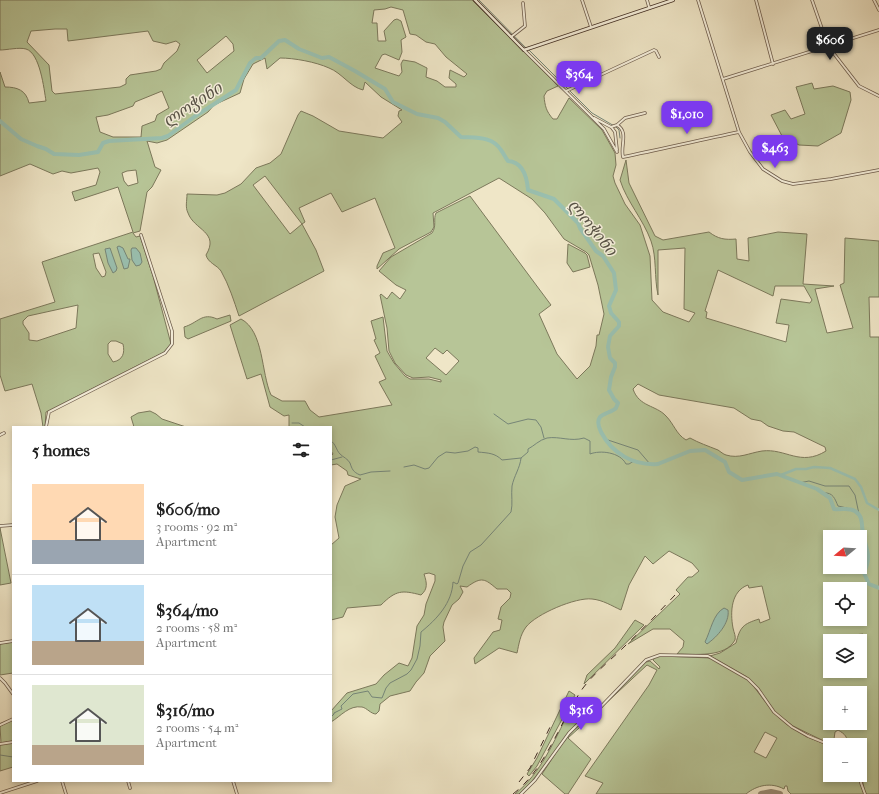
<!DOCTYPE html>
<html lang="en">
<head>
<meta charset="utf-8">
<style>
  body { margin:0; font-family:"IM FELL French Canon","Noto Serif Georgian",serif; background:#f6f6f6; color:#222; height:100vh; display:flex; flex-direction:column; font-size:15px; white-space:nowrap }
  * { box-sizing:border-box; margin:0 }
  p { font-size:13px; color:#767676 }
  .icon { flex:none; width:22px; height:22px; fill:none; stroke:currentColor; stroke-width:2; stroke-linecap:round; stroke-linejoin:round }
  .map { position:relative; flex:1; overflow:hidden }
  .details { position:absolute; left:12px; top:426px; width:320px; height:356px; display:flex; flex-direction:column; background:#fff; border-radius:0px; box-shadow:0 2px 6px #0003 }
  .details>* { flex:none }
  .needle { width:26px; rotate:252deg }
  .controls { position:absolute; left:823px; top:530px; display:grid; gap:8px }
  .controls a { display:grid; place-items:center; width:44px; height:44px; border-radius:0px; background:#fff; box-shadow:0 2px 6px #0003; font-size:20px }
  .price { position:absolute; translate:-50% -34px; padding:0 9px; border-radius:8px; background:#7c3aed; color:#fff; font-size:13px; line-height:26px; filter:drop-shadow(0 1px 2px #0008) }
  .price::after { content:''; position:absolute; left:50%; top:24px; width:12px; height:9px; margin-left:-6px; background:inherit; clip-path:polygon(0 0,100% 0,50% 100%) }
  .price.active { background:#222; color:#fff }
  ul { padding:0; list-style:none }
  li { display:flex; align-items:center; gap:12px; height:100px; padding:0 20px }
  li+li { border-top:1px solid #e0e0e0 }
  li span { display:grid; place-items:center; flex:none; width:112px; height:80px; border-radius:0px; color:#555 }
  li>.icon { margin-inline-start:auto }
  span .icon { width:48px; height:48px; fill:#fffc; stroke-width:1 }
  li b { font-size:17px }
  h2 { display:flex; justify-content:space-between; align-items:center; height:48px; padding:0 20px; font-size:17px }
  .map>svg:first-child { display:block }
  .green { fill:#b7c597; stroke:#7c795c; fill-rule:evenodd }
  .water { fill:#9ac0b0; stroke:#768577 }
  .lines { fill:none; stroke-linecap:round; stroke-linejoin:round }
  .stream { stroke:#768577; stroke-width:1 }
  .canal { stroke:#9ac0b0; stroke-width:2.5 }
  .river { stroke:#9ac0b0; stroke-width:4 }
  .taxiway { stroke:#988a74; stroke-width:6 }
  .street-casing { stroke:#6c5b4b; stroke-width:3.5 }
  .secondary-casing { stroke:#412d22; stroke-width:4 }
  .street { stroke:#f5efdb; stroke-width:2 }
  .secondary { stroke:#f5efdb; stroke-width:2.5 }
  .rail { stroke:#412d22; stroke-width:1; stroke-dasharray:7 7; stroke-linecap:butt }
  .labels { text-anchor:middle; stroke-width:3; stroke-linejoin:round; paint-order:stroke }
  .water-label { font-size:16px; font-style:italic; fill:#575246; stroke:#f5efdb }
</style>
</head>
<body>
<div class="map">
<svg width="879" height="794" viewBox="0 0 879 794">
  <rect width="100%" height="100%" fill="#efe6c7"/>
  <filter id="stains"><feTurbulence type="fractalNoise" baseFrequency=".005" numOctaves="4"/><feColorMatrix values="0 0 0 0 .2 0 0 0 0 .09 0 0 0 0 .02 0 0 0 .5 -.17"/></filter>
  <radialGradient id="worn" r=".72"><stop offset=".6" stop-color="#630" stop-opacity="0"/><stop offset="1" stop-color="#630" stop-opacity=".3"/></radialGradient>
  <path class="green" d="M0 0H472L558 86 547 91 544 96C545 106 546 111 553 119H557L569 98 602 130 615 153 616 165 613 176 615 183 625 204 640 225 650 256 652 300 663 312 689 322 695 313 684 309 685 248 658 250V295C654 277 657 258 651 241 643 219 627 202 620 180L626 160 629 183 655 236 663 240 709 232C718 239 725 240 736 239L737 259 749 261 748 238 778 232 807 234 803 284 834 286 815 289 827 333 853 328 840 285 844 283 845 238 879 241V297H869L870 337H879V794H865L860 767V745H847C848 737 845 734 838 730L835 732 834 739 828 743 793 726 776 713 758 688 747 677 710 656 720 653 736 643C740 627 743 624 759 619L760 623 770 619 762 586 749 588 748 585C731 591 730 612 733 628 734 633 736 636 735 640 725 658 695 654 677 654L683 647 684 641 670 629H653L628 644 680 594 676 590 688 577H692L699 571 692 563 669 551 653 564 645 556 629 585 621 610C612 606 603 600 592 599 576 597 536 614 526 627 520 635 519 644 517 653L499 648 475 664 474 658 493 632 500 630 502 620 498 619 501 607 510 598 511 593 507 589H497C485 579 482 576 467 587L460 586 463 592 459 599 452 605 444 622 443 627 445 641 430 656 424 673 416 682 410 691 390 696 380 704 379 711 376 714C371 714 367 708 362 707 349 705 341 716 331 722V711L347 693 376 684 384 675 399 663 408 666 412 658 417 626 424 615 426 604 435 581V575L429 573 424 574C427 583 428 589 421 595 402 590 396 590 381 605L347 608 343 617 331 620V545L339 538 335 517 337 505 345 486 361 479 348 475 347 471 337 464 331 465V456L333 454 331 451V427H289V415L284 416 270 407 261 374 247 379 230 325 241 319C264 331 261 373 271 395L282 401H305L310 410 319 417 392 405 379 382 386 379 375 356 380 353 374 340 376 339 371 321 383 317 387 351 394 363 405 376 410 379H429L441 382V380L429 377 413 378 406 375 395 363 389 351 387 328 380 295 381 294 387 299 392 292 400 299 406 290 396 285 379 271 391 257 432 233C437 226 433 219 436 213L470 196 551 305 539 314 557 354 577 379 590 366 596 346 597 335H599L604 314 598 285 589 255 586 252 564 239 545 213 532 199 499 178 433 213 434 227 431 232 399 249 377 269V266L383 253 395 248 375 198 342 212 331 193 299 208 305 222 302 224 316 250 324 271 239 316C234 301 229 285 221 271 217 265 208 263 206 255 220 232 194 230 188 213 185 207 187 201 187 194L217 195 225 193 241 184 256 168 270 163 281 154 298 115 301 111 313 116 339 131 383 138 402 122 398 116 399 111 402 110 381 97 365 82 363 90C350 87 342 73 329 68 316 62 294 58 280 58L267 69 265 58 253 64 244 79 240 93 214 105 208 112 167 140 157 143 147 141 155 167 161 170 152 187 147 192 140 231 133 233 136 237 140 236 153 276 171 344 164 352 46 412 45 427H43L41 413 32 384 5 391 0 375V319L55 302 42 262 133 232 118 187 75 201 72 192 96 185 100 172 98 168 71 173 62 171 53 174 30 164 0 176V72L5 87C17 87 26 90 29 103L46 101C44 89 40 53 26 49 19 47 7 50 0 50ZM391 7 403 10 410 34 416 35 426 42 435 44 446 57 467 74 464 77 450 70 449 78 456 84V87H445L437 81 426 77 427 68 415 62 403 60 401 64 402 72 399 76 375 68 382 55 385 54 399 60 402 52 401 40 406 37 401 21 397 19 394 20 384 31 386 41H378L377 23H372L374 10 385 9ZM55 29H67L68 41 148 31 153 41 166 44 176 41 180 44 177 51 164 63 161 69 156 71 130 75 126 79V84L120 87 55 94 52 91 49 65 27 42 31 31ZM226 36 233 44 234 51 207 73 197 60ZM162 91 169 108 157 115 155 121 142 126 141 137H113L100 132 96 117 108 115 133 106 135 102ZM136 170 138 183 128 186 124 181 122 173 127 171ZM265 176 302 224 290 234 253 185ZM99 253 106 272 105 276 102 277 96 268 93 254ZM718 270 773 296 775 286H804L812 300 810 303 781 299 776 323 789 325 786 342 706 318 707 312 705 311ZM78 305 76 328 37 341 29 340V333L23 324V321L28 316ZM111 341H116L123 344C125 353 123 360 113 362L108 354V344ZM435 348 443 354 447 350 459 361 446 375 426 358ZM638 384 659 395 734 408 751 419 761 421 768 426 783 431 794 432 825 447 826 451C800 467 786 448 762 451 749 453 739 459 726 455 723 454 721 452 718 450 708 446 699 443 690 438L686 440C676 434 674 424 666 416 656 405 639 407 633 389ZM830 537H860V567H830ZM830 589H860V619H830ZM863 634V648L860 654V671H830V654L825 645V638ZM830 693H860V723H830Z
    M812 83 814 89 833 86 850 92 851 100 841 133 818 146 799 145 782 136 771 115 785 110 791 119 805 114 796 87Z
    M568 244 585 253 587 255 590 267 573 272 567 263Z
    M230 315 231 321 188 339 185 337 184 327C198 323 202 312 217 319Z
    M150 411 156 414 162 419 186 427H134L131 417 138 413Z
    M0 528 11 583 0 585Z
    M635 620 644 625 584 684 587 675 615 648Z
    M13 642V673L0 675V644Z
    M661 656 710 658 748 679 773 712 786 724 807 737 830 746V775H860L861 785 864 794H791L788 791 787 786H785L784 789C771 782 757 785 746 794H596L603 783 585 776 649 685 657 670 647 665 603 706 646 662 650 661 659 669 660 667 653 660 655 657ZM765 732 777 738 766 758 754 752Z
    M569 691 575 695 537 766 529 776 527 774 537 758Z
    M569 712 580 719 526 789 519 794H515C541 773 554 741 569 712Z
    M589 719 568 738 591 759 568 794H565L542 774C555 755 568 730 589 719Z
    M13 720V741L1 743 0 726Z
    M13 743V767L0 771V744Z"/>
  <path class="water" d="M119 246 123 248 128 259H130L128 268 124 269 117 247Z
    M110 248 117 268 116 271 113 273 108 263 105 249Z
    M132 248H136L140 253 142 262 140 265 136 266 132 260 131 250Z
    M724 608 728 610C730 623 717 637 707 644L705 642C711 630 713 614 724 608Z"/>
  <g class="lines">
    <path class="stream" d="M479 0 526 48
      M529 50 592 113 616 127 619 130 620 138
      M494 414 508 424 528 419 536 420 541 427 544 438
      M292 423H299L305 427
      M605 439 638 450 650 464
      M331 441C336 444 336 450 340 454 343 457 348 459 350 463 352 469 353 472 360 475L371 472 390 471
      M331 460 342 457
      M404 467 414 465 425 469 429 468 438 457 446 452 455 453 468 451 475 447 478 448V452C488 453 495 453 502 460L521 458
      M799 483 809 481 825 486H849L855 495 859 514
      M824 493C833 492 835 499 838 506L847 508
      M331 717 334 714V713L342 709 341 706 353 694 368 691 372 697 382 698 386 688 390 683 407 674 411 670 417 659 420 646 421 632C437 619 452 603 453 582L457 584 458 583 463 566 470 552 481 545 511 512C513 504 511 495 512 486 514 476 520 468 521 458L528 452V449C534 446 539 440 547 438 560 436 570 442 584 438L590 441V454C600 450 620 452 626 464H629L634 461
      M0 755 13 757"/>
    <path class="canal" d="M781 475 796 469H806L814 467 830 468 855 479 861 487 867 503 879 510"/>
    <path class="river" d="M0 121 21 139 37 146 46 149 54 154 79 155 98 152 103 143 109 141 162 138 168 136 194 117 236 90 250 63 256 58H261L279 41 285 40 299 49 322 58 329 57 355 71 385 89 393 102 417 114 438 118 445 122 461 137C476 138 492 136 501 150 504 154 505 157 508 161 523 162 527 177 528 190L554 199 578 223 580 228 596 251 603 256 614 273 616 290 609 306 611 313 619 322V326L610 336 608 347 610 358 615 363V367L611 377 609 390 614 399 618 403 616 408C612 412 604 413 600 417 597 421 599 428 601 432 612 453 633 466 658 464L690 451 705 450 725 462 729 472 742 480 777 474 817 489 830 498 834 509C842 510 848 507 855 511 864 517 861 525 863 533 866 551 872 554 864 573L869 584 879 588"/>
    <path class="taxiway" d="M761 794 771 792 780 794"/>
    <defs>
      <path id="street" d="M582 0 591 27
        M647 0 649 7
        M698 0 739 132 750 152 763 169 782 181 793 184 831 179 879 170
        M756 0 773 64
        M812 0 828 46 859 86 879 96
        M874 0 879 10
        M511 37 525 26 523 3
        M524 50 604 129 617 152
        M723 79 879 30
        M566 91 654 50 656 51 659 57
        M594 118 611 127 617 125C629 132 620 146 623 157 662 149 700 140 739 132
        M617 125 625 118 645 113
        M612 128 615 132 617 150
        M46 427 49 412 165 353 172 344V331L141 235
        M0 435 4 433
        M0 526 13 525
        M0 643 13 641
        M0 678 5 683 13 694
        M0 725 13 719
        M0 744 13 742
        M860 768 861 783 865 794
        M62 781 66 794
        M128 781 130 788
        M233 781 237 794
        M0 793 37 781
        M521 794 535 780 569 733 577 725 592 716 646 660 660 655 708 656 748 679 758 689 774 712 792 727 808 736 830 745"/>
      <path id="secondary" d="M475 0 524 50 673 0"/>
    </defs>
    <use href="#street" class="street-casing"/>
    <use href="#secondary" class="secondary-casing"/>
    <use href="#street" class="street"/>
    <use href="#secondary" class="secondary"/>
    <path class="rail" d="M519 782 530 768 553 721
      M513 794C546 769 560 721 583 688 595 672 612 659 626 645 643 629 659 612 675 595"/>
  </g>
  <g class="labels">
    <g class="water-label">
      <text transform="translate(192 104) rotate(-33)" y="6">ლოჭინი</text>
      <text transform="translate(593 227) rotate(51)" y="6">ლოჭინი</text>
    </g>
  </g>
  <rect width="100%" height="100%" filter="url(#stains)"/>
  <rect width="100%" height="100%" fill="url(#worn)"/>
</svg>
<div class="controls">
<a><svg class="needle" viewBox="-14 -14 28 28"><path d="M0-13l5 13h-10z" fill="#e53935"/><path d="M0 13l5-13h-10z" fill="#767676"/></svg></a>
<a><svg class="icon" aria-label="locate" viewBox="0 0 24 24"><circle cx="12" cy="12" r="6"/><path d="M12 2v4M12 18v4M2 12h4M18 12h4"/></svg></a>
<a><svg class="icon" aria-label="layers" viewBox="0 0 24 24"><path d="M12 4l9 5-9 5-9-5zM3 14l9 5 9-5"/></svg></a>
<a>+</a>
<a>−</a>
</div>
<b class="price active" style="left:830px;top:61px">$606</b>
<b class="price" style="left:579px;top:95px">$364</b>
<b class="price" style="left:687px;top:135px">$1,010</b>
<b class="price" style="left:775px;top:169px">$463</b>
<b class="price" style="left:581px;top:731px">$316</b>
<section class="details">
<h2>5 homes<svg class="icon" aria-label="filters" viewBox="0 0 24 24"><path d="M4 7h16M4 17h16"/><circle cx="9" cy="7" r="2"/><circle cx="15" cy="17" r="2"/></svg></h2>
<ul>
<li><span style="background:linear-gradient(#ffd9b3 70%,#9aa5b1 0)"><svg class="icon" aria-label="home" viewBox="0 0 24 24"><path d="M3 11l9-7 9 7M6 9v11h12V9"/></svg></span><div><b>$606/mo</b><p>3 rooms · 92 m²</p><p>Apartment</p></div></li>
<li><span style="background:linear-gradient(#bfe0f5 70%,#b9a48a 0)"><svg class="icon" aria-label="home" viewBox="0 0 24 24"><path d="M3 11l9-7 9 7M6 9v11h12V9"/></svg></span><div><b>$364/mo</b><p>2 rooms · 58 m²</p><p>Apartment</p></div></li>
<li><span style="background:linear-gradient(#dfe7d0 75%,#b9a48a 0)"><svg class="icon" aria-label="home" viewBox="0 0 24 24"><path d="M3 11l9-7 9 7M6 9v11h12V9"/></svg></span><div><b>$316/mo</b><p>2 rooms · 54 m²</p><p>Apartment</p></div></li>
</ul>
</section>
</div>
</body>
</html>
